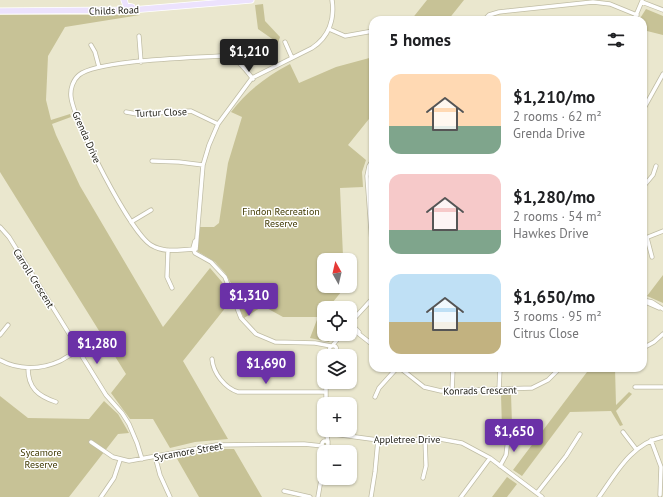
<!DOCTYPE html>
<html lang="en">
<head>
<meta charset="utf-8">
<style>
  body { margin:0; font-family:"PT Sans",sans-serif; background:#f6f6f6; color:#202124; height:100vh; display:flex; flex-direction:column; font-size:15px; white-space:nowrap }
  * { box-sizing:border-box; margin:0 }
  p { font-size:13px; color:#757577 }
  .icon { flex:none; width:22px; height:22px; fill:none; stroke:currentColor; stroke-width:2; stroke-linecap:round; stroke-linejoin:round }
  .map { position:relative; flex:1; overflow:hidden }
  .panel { position:absolute; left:369px; top:16px; width:278px; height:356px; display:flex; flex-direction:column; background:#fff; border-radius:12px; box-shadow:0 1px 3px #0004 }
  .panel>* { flex:none }
  .needle { width:26px; rotate:352deg }
  .tools { position:absolute; left:317px; top:253px; display:grid; gap:8px }
  .tools a { display:grid; place-items:center; width:40px; height:40px; border-radius:8px; background:#fff; box-shadow:0 1px 3px #0004; font-size:20px }
  .price { position:absolute; translate:-50% -34px; padding:0 9px; border-radius:4px; background:#6b31a7; color:#fff; font-size:13px; line-height:26px; filter:drop-shadow(0 1px 2px #0008) }
  .price::after { content:''; position:absolute; left:50%; top:24px; width:12px; height:9px; margin-left:-6px; background:inherit; clip-path:polygon(0 0,100% 0,50% 100%) }
  .price.active { background:#222; color:#fff }
  ul { padding:0; list-style:none }
  li { display:flex; align-items:center; gap:12px; height:100px; padding:0 20px }
  li span { display:grid; place-items:center; flex:none; width:112px; height:80px; border-radius:12px; color:#555 }
  li>.icon { margin-inline-start:auto }
  span .icon { width:48px; height:48px; fill:#fffc; stroke-width:1 }
  li b { font-size:17px }
  h2 { display:flex; justify-content:space-between; align-items:center; height:48px; padding:0 20px; font-size:17px }
  .map>svg:first-child { display:block }
  .green { fill:#c7c296 }
  .lines { fill:none; stroke-linecap:round; stroke-linejoin:round }
  .street-casing { stroke:#c0bda5; stroke-width:5 }
  .primary-casing { stroke:#fff; stroke-width:7 }
  .street { stroke:#fff; stroke-width:3.5 }
  .primary { stroke:#ece2fd; stroke-width:5.5 }
  .labels { text-anchor:middle; stroke-width:3; stroke-linejoin:round; paint-order:stroke }
  .street-label { font-size:10px; fill:#1e1d14; stroke:#fff }
  .park-label { font-size:10px; fill:#3f3800; stroke:#fff }
</style>
</head>
<body>
<div class="map">
<svg width="663" height="497" viewBox="0 0 663 497">
  <rect width="100%" height="100%" fill="#eae7ce"/>
  <path class="green" d="M427 0H464L448 20H411Z
    M263 4 265 21 280 37 278 43 258 29 255 5Z
    M646 9 663 16V35L643 30V20H639Z
    M0 15H140L65 27 48 56 46 100 51 120 70 114 71 117 52 124 56 135 80 186 163 327 210 268 222 282 230 302 183 361 228 439 195 442 170 448 153 419H130L111 393 126 374 0 172Z
    M373 57V114L348 145 366 160 362 172 363 187 340 188 343 256 347 260H324V286H346L328 308H324V334H335L329 342 310 338 318 317H283L263 306 244 318 239 308 235 290 225 273 215 262 197 251 200 227H214L219 223 228 163 242 117 231 112C247 91 267 76 290 64L299 83 336 67Z
    M663 275V303L647 296Z
    M590 368H615L616 405 629 392 632 394 616 411 623 425 620 426 611 411 570 412 522 476 513 470Z
    M511 394 512 424H507L502 428 501 395Z
    M0 396 28 418 89 419 104 401 118 414 129 433 118 434 69 497H0Z
    M216 449H234L262 497H199L176 457Z
    M507 477 517 484 507 497H492Z"/>
  <g class="lines">
    <defs>
      <path id="street" d="M642 2 663 10
        M484 20 489 15 499 12 593 2 610 4 637 15
        M634 20 642 1
        M329 29 345 36 373 31
        M139 36 141 62
        M285 42 292 58
        M91 45 95 52 99 67
        M643 110 663 74
        M126 112 137 114 191 111 218 124
        M373 160 369 166 367 176 373 258
        M152 161 179 162 203 165
        M643 187 653 175 656 166
        M131 222 151 210
        M0 227 9 237 73 340 76 352
        M647 238 652 257
        M643 239 663 231
        M195 241 193 248 195 253 211 262 225 277 241 318 256 334 275 342 315 343 331 346
        M196 249C181 249 166 254 151 245 130 232 74 122 71 97 70 89 73 80 79 75 98 60 192 58 220 56 238 57 243 67 253 79
        M196 249 203 165 209 145 218 124 252 78 312 48C329 37 335 19 332 0
        M168 250 167 277 172 288
        M643 300 652 302 663 309
        M643 301 659 308
        M350 323 373 298
        M350 323 359 332
        M350 327 373 345
        M0 335 8 325
        M329.5 349a3.5 3.5 0 1 1 7 0a3.5 3.5 0 1 1-7 0Z
        M332 346 342 334
        M643 348 654 342 663 334
        M212 359C213 373 225 388 238 392H326
        M0 360C18 370 41 370 60 361 66 358 72 352 80 353L106 395 122 413 129 424 137 443 142 459
        M28 368C28 388 38 396 56 402
        M400 368 424 387 441 391 532 388 548 380 560 368
        M326 382V404
        M635 387H663
        M499 390 500 368
        M452 391 453 368
        M375 397 379 388 397 368
        M326 430 328 442
        M623 432 636 449
        M326 433 378 440 440 439 462 443 490 458 542 497
        M651 440 661 467 660 495
        M322 444a3 3 0 1 1 6 0a3 3 0 1 1-6 0Z
        M91 442 113 457 129 461 216 445 304 444 323 446
        M155 456 160 475 170 497
        M500 466 506 455 509 431
        M423 478 426 466 425 439
        M284 491 310 497
        M537 493 566 456 580 434
        M101 497 114 478 120 460
        M318 497 324 462
        M371 497 375 472 378 440
        M461 497 490 458
        M599 497C616 473 632 443 663 437"/>
      <path id="primary" d="M124 0 126 6 132 7
        M0 11 131 10 251 0"/>
    </defs>
    <use href="#street" class="street-casing"/>
    <use href="#primary" class="primary-casing"/>
    <use href="#street" class="street"/>
    <use href="#primary" class="primary"/>
  </g>
  <g class="labels">
    <g class="street-label">
      <text transform="translate(114 10) rotate(-2)" y="4">Childs Road</text>
      <text transform="translate(161 112) rotate(-2)" y="4">Turtur Close</text>
      <text transform="translate(87 137) rotate(66)" y="4">Grenda Drive</text>
      <text transform="translate(34 278) rotate(58)" y="4">Carroll Crescent</text>
      <text transform="translate(480 390) rotate(-1)" y="4">Konrads Crescent</text>
      <text x="407" y="443">Appletree Drive</text>
      <text transform="translate(188 451) rotate(-10)" y="4">Sycamore Street</text>
    </g>
    <g class="park-label">
      <text x="281" y="215">Findon Recreation<tspan x="281" dy="12">Reserve</tspan></text>
      <text x="41" y="456">Sycamore<tspan x="41" dy="12">Reserve</tspan></text>
    </g>
  </g>
</svg>
<div class="tools">
<a><svg class="needle" viewBox="-14 -14 28 28"><path d="M0-13l5 13h-10z" fill="#e53935"/><path d="M0 13l5-13h-10z" fill="#757577"/></svg></a>
<a><svg class="icon" aria-label="locate" viewBox="0 0 24 24"><circle cx="12" cy="12" r="6"/><path d="M12 2v4M12 18v4M2 12h4M18 12h4"/></svg></a>
<a><svg class="icon" aria-label="layers" viewBox="0 0 24 24"><path d="M12 4l9 5-9 5-9-5zM3 14l9 5 9-5"/></svg></a>
<a>+</a>
<a>−</a>
</div>
<b class="price active" style="left:249px;top:73px">$1,210</b>
<b class="price" style="left:249px;top:317px">$1,310</b>
<b class="price" style="left:97px;top:365px">$1,280</b>
<b class="price" style="left:266px;top:385px">$1,690</b>
<b class="price" style="left:514px;top:453px">$1,650</b>
<section class="panel">
<h2>5 homes<svg class="icon" aria-label="filters" viewBox="0 0 24 24"><path d="M4 7h16M4 17h16"/><circle cx="9" cy="7" r="2"/><circle cx="15" cy="17" r="2"/></svg></h2>
<ul>
<li><span style="background:linear-gradient(#ffd9b3 65%,#7fa58c 0)"><svg class="icon" aria-label="home" viewBox="0 0 24 24"><path d="M3 11l9-7 9 7M6 9v11h12V9"/></svg></span><div><b>$1,210/mo</b><p>2 rooms · 62 m²</p><p>Grenda Drive</p></div></li>
<li><span style="background:linear-gradient(#f6c9c9 70%,#7fa58c 0)"><svg class="icon" aria-label="home" viewBox="0 0 24 24"><path d="M3 11l9-7 9 7M6 9v11h12V9"/></svg></span><div><b>$1,280/mo</b><p>2 rooms · 54 m²</p><p>Hawkes Drive</p></div></li>
<li><span style="background:linear-gradient(#bfe0f5 60%,#c2b280 0)"><svg class="icon" aria-label="home" viewBox="0 0 24 24"><path d="M3 11l9-7 9 7M6 9v11h12V9"/></svg></span><div><b>$1,650/mo</b><p>3 rooms · 95 m²</p><p>Citrus Close</p></div></li>
</ul>
</section>
</div>
</body>
</html>
